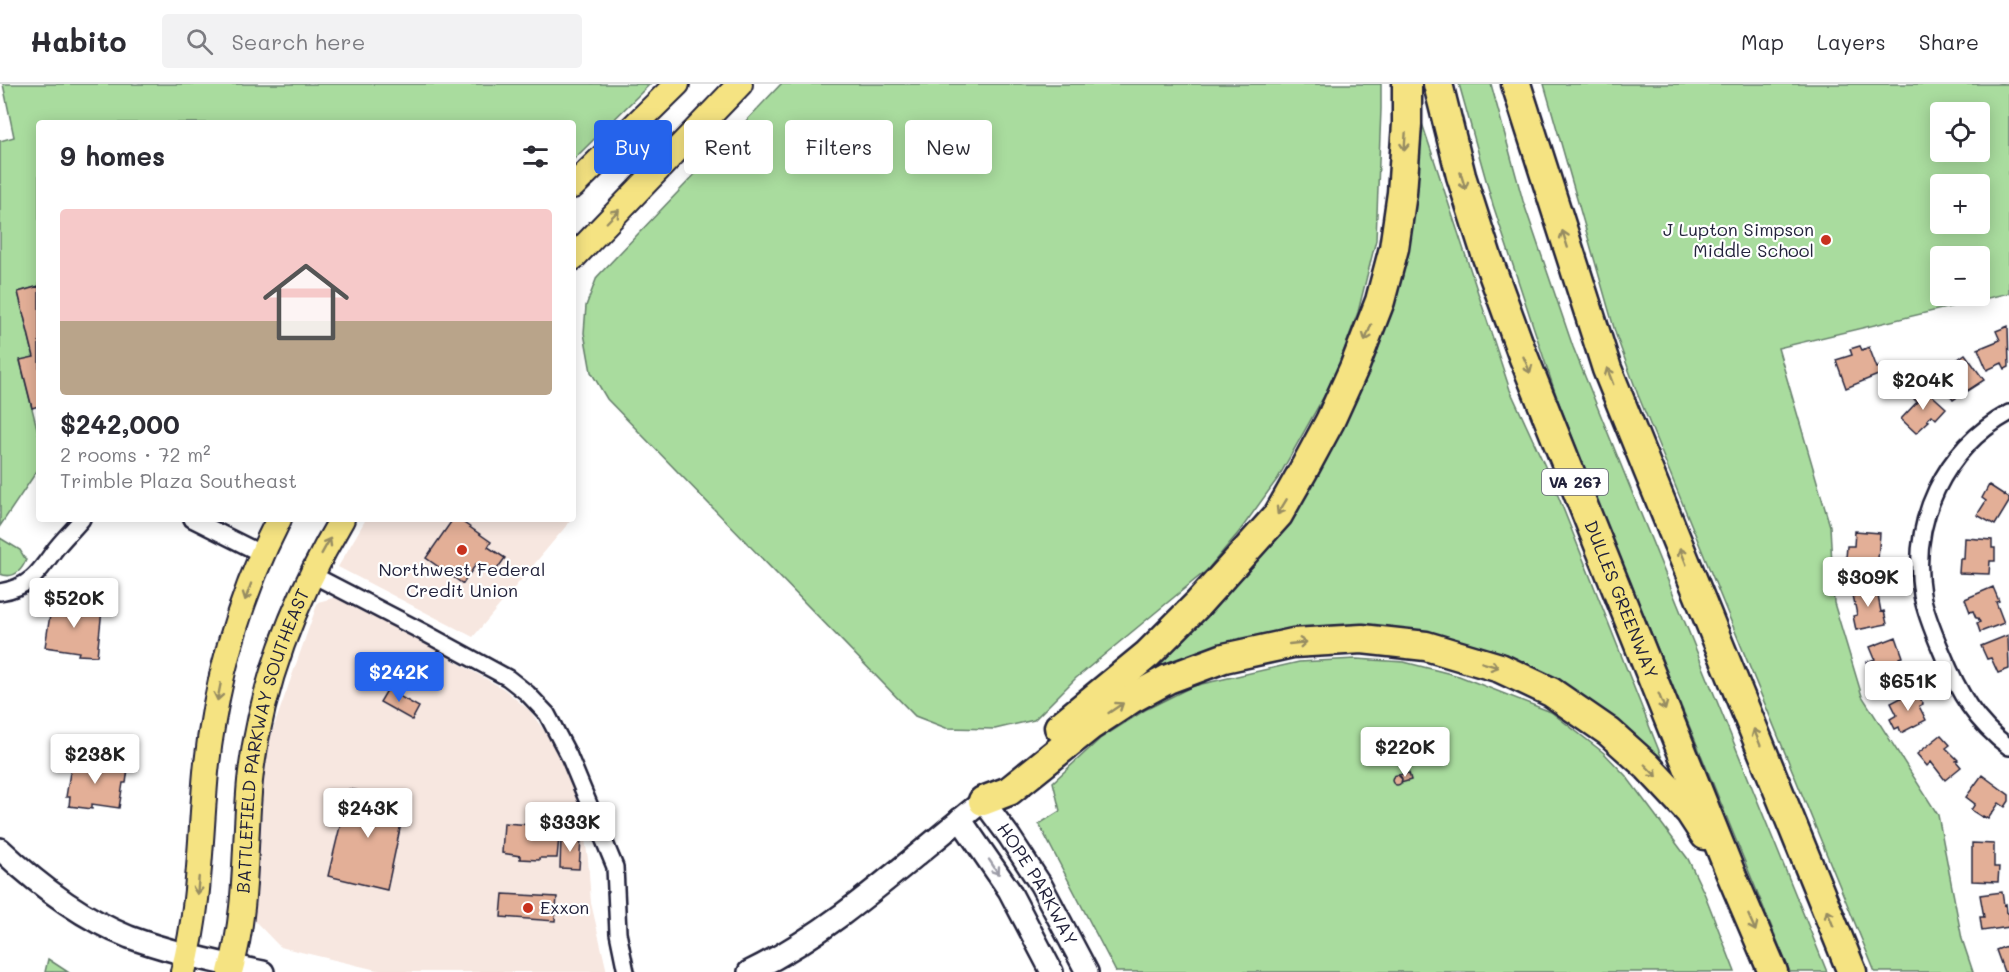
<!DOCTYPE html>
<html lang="en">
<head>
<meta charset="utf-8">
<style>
  body { margin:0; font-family:Mali,sans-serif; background:#f2f2f3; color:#2b2b33; height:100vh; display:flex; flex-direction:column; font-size:22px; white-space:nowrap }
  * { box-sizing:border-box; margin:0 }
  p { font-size:20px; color:#7c7c81 }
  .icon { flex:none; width:33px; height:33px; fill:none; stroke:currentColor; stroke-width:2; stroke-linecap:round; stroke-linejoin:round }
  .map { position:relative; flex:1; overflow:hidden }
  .panel { position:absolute; left:36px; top:36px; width:540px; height:402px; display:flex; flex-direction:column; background:#fff; border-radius:6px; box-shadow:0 3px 15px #0003 }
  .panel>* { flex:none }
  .top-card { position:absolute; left:594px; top:36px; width:570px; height:54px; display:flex; gap:12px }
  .tools { position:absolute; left:1930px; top:18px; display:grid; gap:12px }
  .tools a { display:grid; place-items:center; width:60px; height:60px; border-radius:6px; background:#fff; box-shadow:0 3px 15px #0003; font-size:30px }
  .price { position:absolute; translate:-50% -51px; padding:0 14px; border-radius:6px; background:#fff; color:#222; font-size:20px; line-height:39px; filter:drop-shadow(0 2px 3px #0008) }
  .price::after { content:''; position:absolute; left:50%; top:36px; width:18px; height:14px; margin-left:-9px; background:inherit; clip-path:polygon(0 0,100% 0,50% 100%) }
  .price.active { background:#2563eb; color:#fff }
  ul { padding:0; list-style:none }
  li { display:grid; align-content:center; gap:12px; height:318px; padding:0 24px }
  li span { display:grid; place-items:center; height:186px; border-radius:6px; color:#555 }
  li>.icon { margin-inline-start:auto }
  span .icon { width:108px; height:108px; fill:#fffc; stroke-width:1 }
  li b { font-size:26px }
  h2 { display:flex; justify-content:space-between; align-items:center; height:72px; padding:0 24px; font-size:26px }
  .chip { padding:0 21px; border-radius:6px; background:#fff; box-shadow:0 3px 15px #0003; font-size:21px; line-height:54px }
  .chip.active { background:#2563eb; color:#fff }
  header { display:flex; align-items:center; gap:36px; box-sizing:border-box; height:84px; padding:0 30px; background:#fff; border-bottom:2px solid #e1e1e2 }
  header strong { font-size:28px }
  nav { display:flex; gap:33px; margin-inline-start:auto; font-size:21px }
  .search { width:420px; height:54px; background:#f2f2f3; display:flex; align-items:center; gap:15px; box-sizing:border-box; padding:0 21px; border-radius:6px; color:#7c7c81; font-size:22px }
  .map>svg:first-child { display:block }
  .built { fill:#f7e7e0 }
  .green { fill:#a9dc9e; stroke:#667f6c; stroke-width:1.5; fill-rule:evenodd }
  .building { fill:#e3af97; stroke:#22223b; stroke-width:1.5 }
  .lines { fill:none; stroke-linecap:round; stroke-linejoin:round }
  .street-casing { stroke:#22223b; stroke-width:20 }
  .secondary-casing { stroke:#22223b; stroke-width:26 }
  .primary-casing { stroke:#22223b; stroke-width:28 }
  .highway-casing { stroke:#22223b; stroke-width:33 }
  .street { stroke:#fff; stroke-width:15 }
  .secondary { stroke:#fff; stroke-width:21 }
  .primary { stroke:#f5e382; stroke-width:24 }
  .highway { stroke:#f5e382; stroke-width:28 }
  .oneway { stroke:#968c62 }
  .oneway2 { stroke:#9c9ca7 }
  .poi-dot { fill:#c8321e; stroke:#fff; stroke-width:2 }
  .labels { text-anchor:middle; stroke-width:4.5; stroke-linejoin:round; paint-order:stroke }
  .shield { fill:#fff; stroke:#646476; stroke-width:1.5 }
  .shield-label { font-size:16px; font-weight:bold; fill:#22223b }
  .poi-label { font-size:18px; fill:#22223b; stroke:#fff; text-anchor:end }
  .street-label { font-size:18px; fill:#22223b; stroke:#fff }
</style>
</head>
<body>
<header>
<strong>Habito</strong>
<div class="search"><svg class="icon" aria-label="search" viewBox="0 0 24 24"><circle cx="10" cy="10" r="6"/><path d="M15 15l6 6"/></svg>Search here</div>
<nav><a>Map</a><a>Layers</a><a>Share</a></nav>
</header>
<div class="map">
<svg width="2009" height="888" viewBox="0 0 2009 888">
  <rect width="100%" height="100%" fill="#fff"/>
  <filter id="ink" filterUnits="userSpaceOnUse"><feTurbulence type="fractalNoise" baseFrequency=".0167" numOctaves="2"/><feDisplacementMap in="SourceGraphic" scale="12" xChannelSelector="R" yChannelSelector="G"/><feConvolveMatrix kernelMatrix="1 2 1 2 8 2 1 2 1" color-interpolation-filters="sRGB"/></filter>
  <g filter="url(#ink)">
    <path class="built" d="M366 435H572L473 553 338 483Z
      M340 512 504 605 530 627 548 652 574 704 581 729 588 775 591 819 607 888H385L280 863 251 833 260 682 318 518Z"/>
    <path class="green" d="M3 0H650L573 76V39H39V202L18 208 34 273 20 277 39 352V384L0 442V57L14 53Z
      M781 0H1381V25L1376 156 1358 228 1333 296 1278 394 1239 448 1207 486 1076 594 1034 636 995 645 946 644 915 632 607 315 591 288 584 249 586 222 597 193Z
      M1459 0H1491L1523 117 1573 263 1827 888H1790L1607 441 1557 314 1493 121Z
      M1544 0H2009V209L1778 264 1830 442 1834 519 1862 612 1938 731 1962 855 1973 888H1875L1638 311 1616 251ZM1941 28H1980V68H1941ZM1941 100H1980V140H1941ZM1941 172H1980V212H1941Z
      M1421 36 1510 306 1555 404 1671 697 1617 642 1377 546 1133 598 1331 359 1378 266 1406 147Z
      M0 454 20 466 26 476C21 488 13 495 0 490Z
      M1356 575 1404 578 1459 592 1551 628 1604 669 1626 692 1688 775 1705 811 1735 888H1116L1039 740 1060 727 1053 698 1101 654 1145 626 1193 602 1299 578Z
      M48 875 68 888H45Z"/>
    <path class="building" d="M39 202V322L32 324 20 276 34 273 18 208Z
      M2008 242 2009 283 2005 285 2002 279 1987 286 1978 265 2000 256 1996 247Z
      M1860 262 1862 266 1869 263 1877 284 1881 282 1883 289 1846 304 1836 276 1852 271 1850 265Z
      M1965 270 1984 296 1953 316 1938 295 1953 284 1951 280Z
      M1924 304 1946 324 1936 335 1932 331 1927 336 1929 337 1916 349 1901 335 1917 318 1914 315Z
      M1989 401 2009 414V418L1995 441 1977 431 1986 417 1982 414Z
      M453 435H458L491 458 488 463 505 474 492 492 476 480 463 500 426 474Z
      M1855 447 1880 449 1878 476H1881L1880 488 1849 485 1850 474H1846L1847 462H1854Z
      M1965 454 1992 456V464H1995V477H1990L1989 490 1959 489 1960 475H1964Z
      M1876 501 1881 528 1884 527 1887 540 1856 546 1853 532 1857 531 1852 506Z
      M1993 503 1999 517 1996 518 2004 539 1980 548 1977 539 1980 538 1978 534H1976L1973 527 1970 528 1965 515Z
      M52 518 102 526 97 572 78 571 79 568 45 563Z
      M2008 551 2009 585 1998 589 1991 574 1987 575 1981 562Z
      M1896 553 1903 573 1899 574 1903 584 1877 594 1875 589 1872 590 1867 578 1875 575 1870 563Z
      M390 601 399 607 397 611 419 623 412 636 380 618Z
      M1916 606 1923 620 1919 622 1926 636 1901 649 1899 643 1895 645 1890 635 1897 631 1891 619Z
      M1941 651 1950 661 1946 664 1958 676 1956 677 1961 683 1945 696 1931 678 1927 682 1917 670Z
      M72 676 128 685 126 699H123L119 724 92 720V725L69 722 70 713H66Z
      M1409 689 1411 696 1401 699 1402 695 1398 691Z
      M1982 691 2009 711V717L2005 723 1999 719 1988 735 1983 732 1982 733 1971 726 1975 720 1966 713Z
      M1392 696a5 5 0 1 1 10 0a5 5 0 1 1-10 0Z
      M349 705 406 716 387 806 328 792Z
      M504 739 560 743 557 774H539V776L520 775V772L502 769Z
      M561 754 581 755 579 785 560 784Z
      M1972 759 1994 760V783H1999L1998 798 1972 797Z
      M2002 808 2004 821 2006 820 2007 829H2009V843L1982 847 1980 833H1984L1980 811Z
      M503 810 557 813 555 837 501 833Z
      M2009 861V888H2004L1996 866Z"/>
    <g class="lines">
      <defs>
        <path id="street" d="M2009 329C1944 365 1910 437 1922 511 1926 532 1935 552 1943 571 1958 608 1976 639 2009 663
          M192 435 262 470
          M311 490 425 549 508 594 527 609 547 630 569 672 615 783 618 849 626 888
          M0 508C29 503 38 490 54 467 62 456 73 446 82 435"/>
        <g id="secondary">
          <path d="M960 735 1009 806 1052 888"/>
          <path d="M0 765C37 800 81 834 129 853 173 869 218 879 263 888"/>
          <path id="s1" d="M749 888C837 845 907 777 983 717L1009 752 1041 801 1087 888"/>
        </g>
        <g id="primary">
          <path d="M573 102 677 0"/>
          <path d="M573 174 740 0"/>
          <path d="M183 888C200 823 200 755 206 688 215 601 239 513 279 435"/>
          <path id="s2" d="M230 888C248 825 244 761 250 697 260 603 294 516 342 435"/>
        </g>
        <g id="highway">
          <path id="s3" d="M1438 0 1461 92 1487 173 1522 269 1731 790 1773 888"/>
          <path d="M1516 0 1607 285 1852 888"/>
          <path d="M1059 643 1148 570 1197 521 1278 431 1303 387 1330 337 1354 284 1380 217 1394 164 1402 109 1407 40V0"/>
          <path d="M983 717 1009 707 1090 642 1131 615 1168 595 1224 574 1293 559 1362 555 1426 562 1500 584 1551 608 1609 648 1647 682 1690 728 1705 751"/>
        </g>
      </defs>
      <use href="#street" class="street-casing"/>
      <use href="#secondary" class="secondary-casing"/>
      <use href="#primary" class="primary-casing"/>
      <use href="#highway" class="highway-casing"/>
      <use href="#street" class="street"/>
      <use href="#secondary" class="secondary"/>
      <use href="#primary" class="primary"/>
      <use href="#highway" class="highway"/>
    </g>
    <defs><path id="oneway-shaft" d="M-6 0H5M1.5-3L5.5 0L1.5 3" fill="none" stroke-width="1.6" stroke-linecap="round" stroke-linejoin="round" transform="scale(1.5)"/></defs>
    <g class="oneway">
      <use href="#oneway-shaft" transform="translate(1405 58) rotate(94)"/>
      <use href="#oneway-shaft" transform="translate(1463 97) rotate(73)"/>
      <use href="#oneway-shaft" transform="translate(613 132) rotate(-46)"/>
      <use href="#oneway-shaft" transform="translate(1565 155) rotate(-108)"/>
      <use href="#oneway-shaft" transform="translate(1368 249) rotate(111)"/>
      <use href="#oneway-shaft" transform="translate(1527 281) rotate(67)"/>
      <use href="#oneway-shaft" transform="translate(1610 292) rotate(-111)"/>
      <use href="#oneway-shaft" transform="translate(1282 423) rotate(121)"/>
      <use href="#oneway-shaft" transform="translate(326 462) rotate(-61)"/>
      <use href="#oneway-shaft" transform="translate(1683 472) rotate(-112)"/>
      <use href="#oneway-shaft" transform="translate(248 508) rotate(110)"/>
      <use href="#oneway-shaft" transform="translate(1298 559) rotate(-6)"/>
      <use href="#oneway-shaft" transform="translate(1490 581) rotate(17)"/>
      <use href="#oneway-shaft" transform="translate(219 608) rotate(101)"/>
      <use href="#oneway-shaft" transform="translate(1662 618) rotate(68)"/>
      <use href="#oneway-shaft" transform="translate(1116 624) rotate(-34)"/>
      <use href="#oneway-shaft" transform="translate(1757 653) rotate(-112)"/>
      <use href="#oneway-shaft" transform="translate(1651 687) rotate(46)"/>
      <use href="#oneway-shaft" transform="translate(198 802) rotate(95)"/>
      <use href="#oneway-shaft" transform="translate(1830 834) rotate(-112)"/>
      <use href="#oneway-shaft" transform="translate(1752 839) rotate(66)"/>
    </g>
    <use class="oneway2" href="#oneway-shaft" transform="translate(994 783) rotate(56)"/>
  </g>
  <g class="poi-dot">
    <circle cx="1826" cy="156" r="6"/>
    <circle cx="462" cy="466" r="6"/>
    <circle cx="528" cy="824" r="6"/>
  </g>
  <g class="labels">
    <rect class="shield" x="1542" y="385" width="66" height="26" rx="4.5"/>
    <g class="shield-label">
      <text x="1575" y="404">VA 267</text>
    </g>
    <g class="poi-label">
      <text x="1814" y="152">J Lupton Simpson<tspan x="1814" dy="21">Middle School</tspan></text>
      <text x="462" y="492" text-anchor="middle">Northwest Federal<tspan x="462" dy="21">Credit Union</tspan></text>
      <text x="540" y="830" text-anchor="start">Exxon</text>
    </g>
    <g class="street-label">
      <text dy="6" stroke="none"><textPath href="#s3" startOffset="548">DULLES GREENWAY</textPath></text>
      <text dy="6" stroke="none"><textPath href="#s2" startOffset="236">BATTLEFIELD PARKWAY SOUTHEAST</textPath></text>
      <text dy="6" stroke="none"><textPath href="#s1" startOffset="390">HOPE PARKWAY</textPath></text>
    </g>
  </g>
</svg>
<div class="tools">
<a><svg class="icon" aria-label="locate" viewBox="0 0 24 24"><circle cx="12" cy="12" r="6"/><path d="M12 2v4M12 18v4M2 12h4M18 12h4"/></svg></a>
<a>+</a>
<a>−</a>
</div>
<b class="price" style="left:1923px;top:327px">$204K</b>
<b class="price" style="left:1868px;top:524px">$309K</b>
<b class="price" style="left:74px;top:545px">$520K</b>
<b class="price active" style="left:399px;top:619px">$242K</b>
<b class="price" style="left:1908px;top:628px">$651K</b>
<b class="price" style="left:1405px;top:694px">$220K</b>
<b class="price" style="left:95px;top:701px">$238K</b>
<b class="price" style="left:368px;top:755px">$243K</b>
<b class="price" style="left:570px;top:769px">$333K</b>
<div class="top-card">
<a class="chip active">Buy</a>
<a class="chip">Rent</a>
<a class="chip">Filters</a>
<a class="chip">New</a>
</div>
<section class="panel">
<h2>9 homes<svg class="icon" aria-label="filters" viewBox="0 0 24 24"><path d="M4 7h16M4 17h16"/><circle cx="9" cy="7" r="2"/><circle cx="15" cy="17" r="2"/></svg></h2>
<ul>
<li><span style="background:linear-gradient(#f6c9c9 60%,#b9a48a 0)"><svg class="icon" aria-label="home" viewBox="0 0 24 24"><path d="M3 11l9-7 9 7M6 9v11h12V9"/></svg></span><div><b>$242,000</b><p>2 rooms · 72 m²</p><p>Trimble Plaza Southeast</p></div></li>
</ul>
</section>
</div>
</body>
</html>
